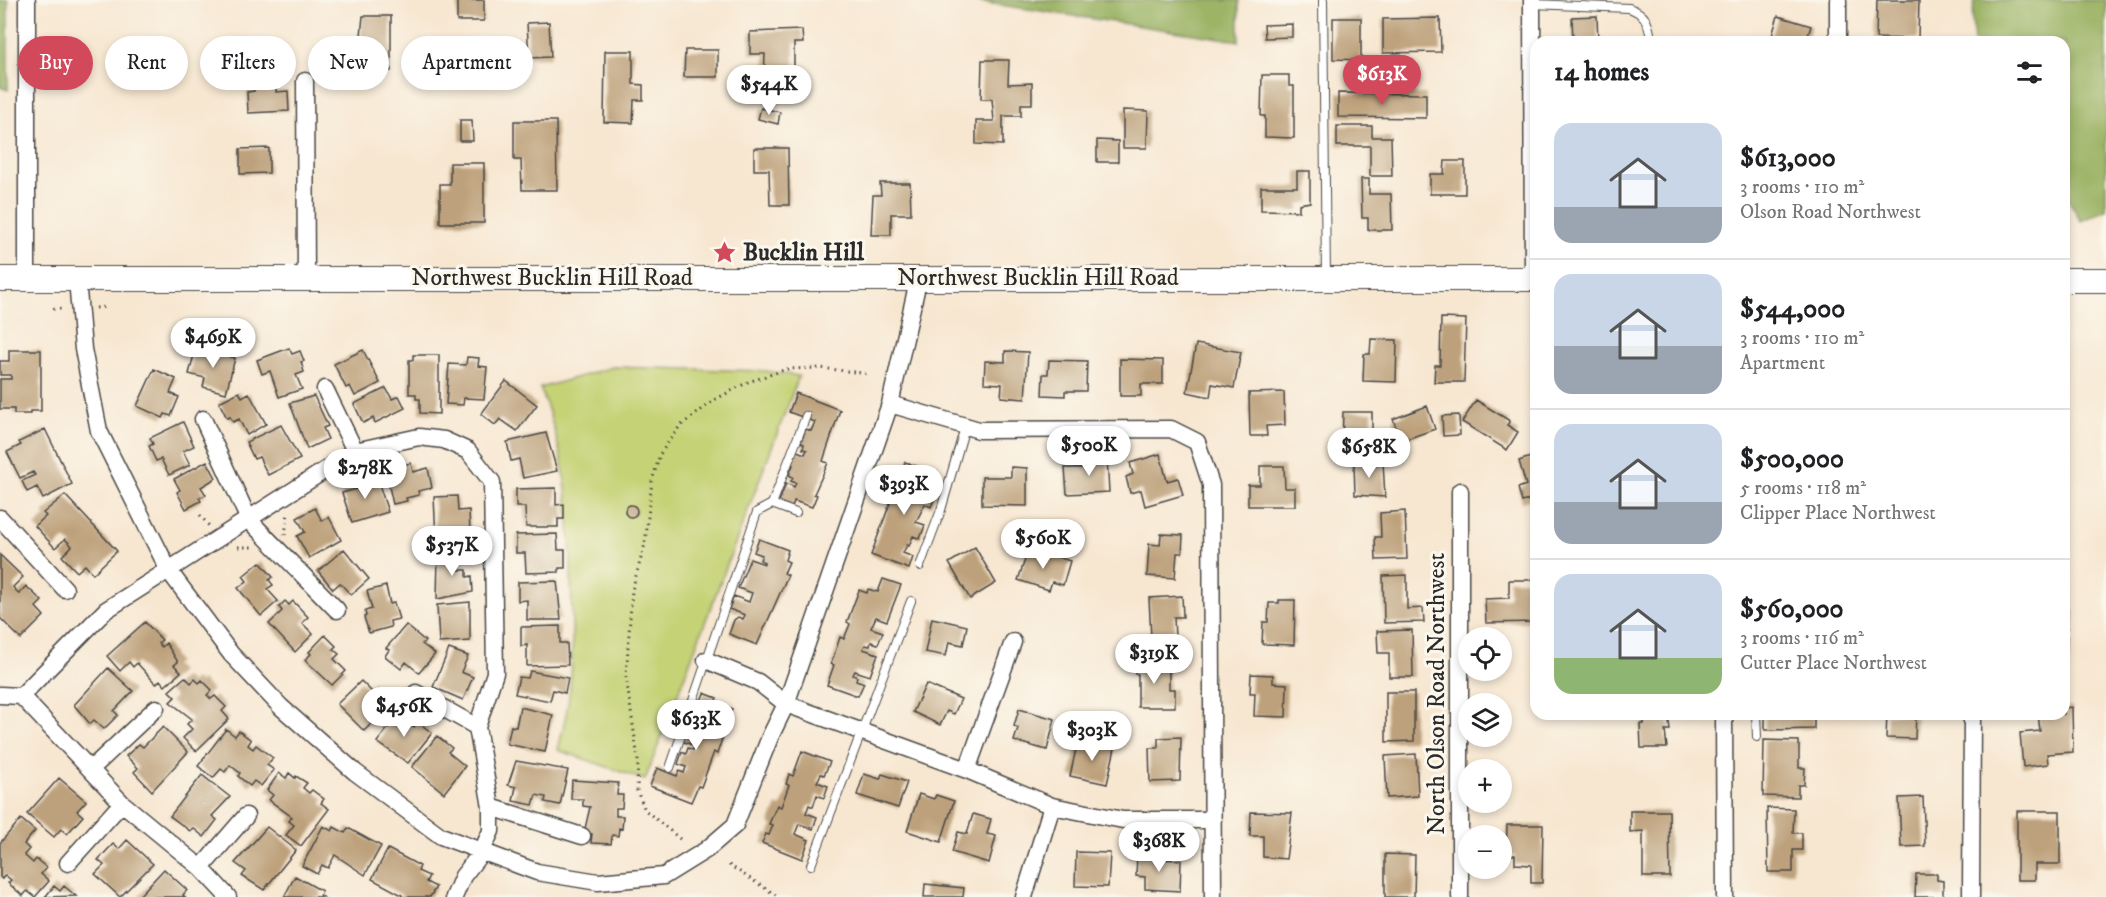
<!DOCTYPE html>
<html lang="en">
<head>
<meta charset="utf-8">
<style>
  body { margin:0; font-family:"IM FELL DW Pica",serif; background:#f2f2f2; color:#202124; height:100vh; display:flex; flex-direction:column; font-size:22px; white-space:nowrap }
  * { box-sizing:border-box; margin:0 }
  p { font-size:20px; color:#757577 }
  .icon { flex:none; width:33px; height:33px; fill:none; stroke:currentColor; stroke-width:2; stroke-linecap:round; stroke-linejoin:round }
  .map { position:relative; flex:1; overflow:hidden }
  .drawer { position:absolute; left:1530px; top:36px; width:540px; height:684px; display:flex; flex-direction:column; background:#fff; border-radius:18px; box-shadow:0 3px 9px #0003 }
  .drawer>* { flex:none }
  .banner { position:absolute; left:18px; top:36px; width:570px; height:54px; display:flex; gap:12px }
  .buttons { position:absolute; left:1458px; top:627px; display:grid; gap:12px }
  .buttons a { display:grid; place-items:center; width:54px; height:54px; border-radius:50%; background:#fff; box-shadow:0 3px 9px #0003; font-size:30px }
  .price { position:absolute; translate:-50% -51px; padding:0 14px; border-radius:21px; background:#fff; color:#222; font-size:20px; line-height:39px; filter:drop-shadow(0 2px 3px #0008) }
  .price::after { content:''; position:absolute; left:50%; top:36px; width:18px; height:14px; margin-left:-9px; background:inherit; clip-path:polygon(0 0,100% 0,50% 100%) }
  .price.selected { background:#d1495b; color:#fff }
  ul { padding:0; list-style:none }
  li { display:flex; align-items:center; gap:18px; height:150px; padding:0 24px }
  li+li { border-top:2px solid #e0e0e0 }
  li span { display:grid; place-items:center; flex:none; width:168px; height:120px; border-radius:18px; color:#555 }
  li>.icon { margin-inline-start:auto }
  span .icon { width:72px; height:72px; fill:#fffc; stroke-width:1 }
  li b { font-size:26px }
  h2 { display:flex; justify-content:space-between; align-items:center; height:72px; padding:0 24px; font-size:26px }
  .chip { padding:0 21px; border-radius:27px; background:#fff; box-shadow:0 3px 9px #0003; font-size:21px; line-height:54px }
  .chip.selected { background:#d1495b; color:#fff }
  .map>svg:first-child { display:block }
  .green { fill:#c5d274; stroke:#787e50; stroke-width:1.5 }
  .forest { fill:#9cb466; stroke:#647048; stroke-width:1.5 }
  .building { fill:#bda17c }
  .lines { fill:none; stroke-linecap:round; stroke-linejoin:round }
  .lane-casing { stroke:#4a4744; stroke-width:10 }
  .street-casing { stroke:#4a4744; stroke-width:19 }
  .secondary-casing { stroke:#4a4744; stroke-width:26 }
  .path { stroke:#4a4744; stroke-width:3; stroke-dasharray:1.5 4.5; stroke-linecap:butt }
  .lane { stroke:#fff; stroke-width:8 }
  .street { stroke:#fff; stroke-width:16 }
  .secondary { stroke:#fff; stroke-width:24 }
  .labels { text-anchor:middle; stroke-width:6; stroke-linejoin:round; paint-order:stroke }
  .poi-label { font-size:24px; font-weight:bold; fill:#2b2b2b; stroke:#fbf7ec; text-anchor:start }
  .street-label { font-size:24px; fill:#2b2b2b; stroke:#fbf7ec }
</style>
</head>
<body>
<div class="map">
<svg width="2106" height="897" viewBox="0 0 2106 897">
  <rect width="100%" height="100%" fill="#fbf7ec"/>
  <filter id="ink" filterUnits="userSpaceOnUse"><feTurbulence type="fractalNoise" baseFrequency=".0167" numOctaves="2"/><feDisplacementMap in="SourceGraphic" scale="12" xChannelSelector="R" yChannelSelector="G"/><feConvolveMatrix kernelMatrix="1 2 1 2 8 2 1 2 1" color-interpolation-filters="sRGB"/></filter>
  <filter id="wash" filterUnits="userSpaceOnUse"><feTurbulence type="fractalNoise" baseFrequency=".008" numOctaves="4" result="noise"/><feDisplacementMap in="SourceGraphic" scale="24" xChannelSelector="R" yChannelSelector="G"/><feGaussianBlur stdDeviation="1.35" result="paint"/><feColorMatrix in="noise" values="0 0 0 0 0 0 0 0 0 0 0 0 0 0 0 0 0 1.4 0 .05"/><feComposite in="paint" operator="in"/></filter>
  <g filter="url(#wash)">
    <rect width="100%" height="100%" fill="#f7e7d1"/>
    <path class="green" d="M613 367 765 371 799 376 645 780 558 750C562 732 567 714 569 696 574 656 572 616 571 576 570 508 566 452 540 388Z"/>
    <path class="forest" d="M0 0H8V90L0 87Z
      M967 0H1239V41Z
      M1975 0H2106V209L2081 221 2064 192V42H1974L1972 18Z"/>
    <g id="blocks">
      <path class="building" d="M457 0H484V21H457Z
        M1877 0H1919L1918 39 1876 38Z
        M363 16H391V71H364V55H359Z
        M1597 16 1598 42H1573L1572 17Z
        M1778 16 1811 26 1806 42H1770Z
        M1333 18H1361V60L1333 59Z
        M1440 18 1441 52 1383 53V19Z
        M549 22 551 57 529 58 527 23Z
        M1292 24V37L1265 38 1264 25Z
        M802 30 803 43H794V79H764L765 54H750V32Z
        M270 47 271 79 246 80 245 48Z
        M685 50H718V77H684Z
        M605 51H633V84L643 85V100H634L633 123 604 122Z
        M982 60H1009L1008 84 1032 83V104H1021V116H1003V145L976 144V121H994L992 99H981Z
        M1262 75H1289V86H1294V138L1265 137V116H1261Z
        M276 83V92L288 91 289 111 248 113 247 92 254 91V84Z
        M1338 93 1426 94V118L1338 117Z
        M761 108 780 112 778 124 758 119Z
        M1123 110 1148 111 1147 148H1123Z
        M460 120H472L473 141H460Z
        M514 121H556L557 190H522L521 160H514Z
        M1337 126H1372V137H1391L1392 176H1370V146H1337Z
        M1097 140 1118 141V162H1097Z
        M269 148V173L240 174V149Z
        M754 148H788L789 205H770L769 170H754Z
        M1445 161H1465V194H1430V174H1444Z
        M450 163H484V223H440V184H450Z
        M1297 171H1310V202L1299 204V211L1261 210V187H1297Z
        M1361 179H1369V194H1391L1392 230H1368V218H1362Z
        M880 183H910L911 214H891V235H871L873 195H881Z
        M1441 318 1466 319 1464 382H1434L1435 365H1440Z
        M1533 324H1536V385L1531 384Z
        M1371 339 1397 340 1396 382 1363 381 1364 354H1370Z
        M1196 344 1241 352 1234 388 1212 384 1210 397 1187 392Z
        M196 347 235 358 226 393 203 387 205 378 189 374Z
        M289 348 292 354 300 351 304 361 301 362 304 372 296 375 302 389 279 397 270 371 262 374 257 360Z
        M9 350H41V411H30V414H14V409H0V379H11V375H0V361H9Z
        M363 350 380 383 355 396 350 386 346 388 334 364Z
        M1005 351 1028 352 1025 399 1001 397 1002 384 984 383 985 361 1005 362Z
        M413 355H439V414L420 413V399H416V394H409V360H413Z
        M467 357 479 358 478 366 487 367 484 399 464 398 463 405 446 404 449 364 466 365Z
        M1120 359 1163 360V384H1141V396H1120Z
        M1049 360 1087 361 1086 391H1065V396L1042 395 1043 374H1048Z
        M154 369 176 379 170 393 179 397 171 416 165 414 163 418 137 406Z
        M506 381 537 405 517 431 500 419 495 425 481 414Z
        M386 388 392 399 399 396 405 408 375 423 373 418 363 423 354 404Z
        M239 392 242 397 249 393 266 424 247 435 239 419 233 422 230 417 227 418 219 402Z
        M1284 392 1285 425 1266 426 1267 436H1250L1249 393Z
        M796 393 840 410 823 461 828 463 814 494 817 495 812 507 794 501 792 507 779 502 786 483 794 487 796 483 791 481 793 477 789 475 793 465 789 464 794 450 805 454 807 450 803 449 804 444 801 442 806 429 811 431 815 422 789 412Z
        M314 396 328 426 323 428 328 439 307 449 290 403Z
        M1476 400 1510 421 1507 425 1518 432 1507 450 1462 422Z
        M1427 406 1435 429 1401 441 1393 419Z
        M1343 412H1372V449H1354V444H1342Z
        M1459 415 1460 435 1443 436 1442 416Z
        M183 422 194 446 183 451 190 465 169 475 161 459 156 461 149 446 153 444 150 438Z
        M281 425 300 459 268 475 259 457 254 459 246 442Z
        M45 429 72 484 43 499 37 487 27 492 22 481 35 475 33 472 20 478 7 452 21 445 19 442Z
        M546 433 557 471 523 478 519 459 511 461 507 442Z
        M1160 454 1167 481 1178 478 1183 495 1145 506 1141 490 1130 493 1126 477 1133 474 1130 463Z
        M1536 455V498L1522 502 1518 488 1526 485 1519 461Z
        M1107 457 1109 492 1067 494 1065 468H1084V458Z
        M207 461 216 478 201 487 206 495 199 498 201 501 186 509 177 492 180 490 174 479Z
        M905 462 928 470 923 483 938 489 931 507 925 504 916 522 925 525 920 539 913 536 909 546 907 545 903 553 913 557 909 569 871 555Z
        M1383 462 1385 497 1355 495 1354 463Z
        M411 463 413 472 428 468 432 488 418 491 419 495 406 498 407 501 393 504 385 469Z
        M1260 466H1284L1285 488H1295V506H1248V485H1260Z
        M1011 467 1027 468V506L982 505V477H1011Z
        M376 475 388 512 352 523 342 493 360 488 358 481Z
        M556 488V505L564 504V519H558V527H526L525 507H516V489Z
        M65 495 117 551 93 574 85 565 77 572 62 556 72 546 65 539 55 548 35 526 46 516 43 513Z
        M457 496 458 511 469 510 470 531 462 532 463 537 436 538 434 497Z
        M625 511a6 6 0 1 1 12 0a6 6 0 1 1-12 0Z
        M315 508 322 521 329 517 341 540 309 558 297 536 305 532 297 518Z
        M1405 511 1407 559 1376 560 1375 537H1381L1380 513Z
        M557 534 558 550H565V568H559V572L526 573 525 553H516V535Z
        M1161 534 1183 535 1182 553H1177L1175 578 1147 576 1149 544 1160 545Z
        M759 539 788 550 785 560 789 562 784 573 788 575 757 645 729 634 734 620 738 617 743 619 745 615 729 609 734 596 749 602 752 593 738 588 750 559 764 564V562L760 560 762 555 754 552Z
        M975 547 996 583 970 599 949 563Z
        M1029 548 1070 561 1063 585 1052 582 1049 590 1018 580Z
        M344 549 369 579 351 595 340 583 333 589 318 571Z
        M458 553 459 570H467V577L472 576 473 592 437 599 438 555Z
        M0 555 23 577 13 587 19 594 26 586 42 601 36 607 44 616 21 639 0 618Z
        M260 562 273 577 269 580 273 585 267 589 278 601 261 616 238 588 247 581 243 576Z
        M1407 575V609L1423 608 1424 622 1384 623 1383 576Z
        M883 579 901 585 887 621 876 617 871 628 883 632 878 644 871 642 870 646 865 645 863 649 878 654 870 676 855 671 853 675 857 677 856 680 864 683 858 696 827 685 834 665 831 664 840 637 844 639 850 624 847 622 859 590 867 593 868 589 878 592Z
        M1509 580H1536V622L1486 623 1485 599 1509 598Z
        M557 581 561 620H527V600L518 601V582Z
        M386 586 390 604 394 603 399 619 390 621 391 627 369 633 364 617 366 616 365 611 372 609 367 591Z
        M1182 596 1183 617H1174L1175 637 1151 638 1149 598Z
        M1279 600H1295L1294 645 1262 644 1263 622H1268L1269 603H1279Z
        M285 601 289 605 293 601 308 617 302 623 313 634 295 652 269 624 282 611 279 607Z
        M470 602V641L439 643 437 605Z
        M2064 609H2068L2066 667H2064Z
        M932 618 967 626 963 645 949 642 946 656 925 652Z
        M145 622 162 640 158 643 162 647 166 643 178 662 174 665 181 672 165 686 160 680 156 684 137 663 133 667 129 662 120 671 107 656Z
        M406 625 425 641 422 644 435 654 419 673 406 662 401 669 385 656 389 650 386 648Z
        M560 626V643H567L568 665 527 666V645L521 646V627Z
        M1412 630 1413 677H1389V653H1378L1377 631Z
        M325 635 336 646 333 649 339 654 334 659 346 671 332 685 305 660 311 654 309 652Z
        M449 649 468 656 461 672 473 677 463 700 433 687Z
        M1135 661 1169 662V689H1175V707H1138V674H1135Z
        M108 668 133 691 114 711 118 715 104 729 94 720 90 724 74 705Z
        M530 671 568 678 565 693 553 690 550 701 515 694 519 677 528 678Z
        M1251 674 1273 675V683L1287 684 1286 717 1254 716 1255 693H1250Z
        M185 677 191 683 195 679 199 683 202 680 212 690 207 695 211 699 215 696 226 707 222 711 229 719 196 751 183 738 192 729 187 724 192 719 170 702 175 697 169 691Z
        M361 681 374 694 379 690 392 703 364 731 337 704Z
        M926 684 961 699 954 714 947 711 940 725 913 712Z
        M1386 692H1414V741L1386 742Z
        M704 693 717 698 715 702 732 709 717 754 714 752 701 787 698 786 691 802 650 786 657 768 677 776 679 771 684 773 686 767 678 764 682 752 686 754 688 748 693 750 695 746 682 741 695 718H705L707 713 698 709Z
        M520 707 553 715 545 752 507 744 511 726 516 727Z
        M2072 707 2073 752 2047 754 2048 764 2023 767 2020 733 2040 731 2038 714H2064V708Z
        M1019 709 1055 719 1047 750 1014 741 1018 728 1014 726Z
        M399 714 414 727 418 722 432 733 408 763 377 742Z
        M1644 714H1668L1670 730H1665L1667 748H1641L1640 724H1644Z
        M1765 714H1814V729L1765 730Z
        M1887 714H1916L1915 739 1886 738Z
        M163 727 188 752 152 791 134 772 138 768 126 756 139 744 143 747Z
        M226 729 235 736 239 731 251 740 248 745 253 749 256 745 273 758 267 765 274 770 261 786 254 781 250 786 238 776 240 773 230 765 225 772 221 769 213 778 198 766Z
        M437 736 452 748 448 752 465 766 444 793 412 767Z
        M1181 737 1180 781 1150 782 1149 748H1158V738Z
        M1078 740 1115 748 1107 784 1070 776Z
        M1764 740 1799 741V768H1805L1804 785H1798V797L1763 796Z
        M802 751 830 762 824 775 821 774 817 782 828 786 824 798 817 795 813 807 809 805 806 813 817 817 813 829 799 824 795 834 809 840 802 859 762 843 766 834 769 835 773 825 769 824 777 805 781 807 789 785 786 784 789 774 793 776Z
        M1416 754 1418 796 1387 798 1385 756Z
        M516 761 568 770 560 805 545 802 546 797 536 795 533 805 513 801 516 787 508 785Z
        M279 773 286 778 289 773 295 778 296 776 307 783 303 788 309 793 312 790 324 799 321 803 329 809 301 846 286 835 294 825 289 821 292 817 269 800 273 795 267 790Z
        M864 774 880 779 882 774 907 782 898 808 857 795Z
        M202 775 230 797 212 816 217 820 204 837 193 828 190 831 170 816Z
        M59 778 86 801 77 811 83 816 67 834 61 829 54 837 27 814Z
        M572 780 618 783 617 795H623L622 808H616V816H623L622 829 619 828 618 836 612 835 611 844 591 843 592 834 584 833 590 807 583 806V799H571Z
        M919 794 934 799 936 795 954 801 941 842 907 831Z
        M1923 797 1925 846 1901 847 1899 798Z
        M1767 808 1794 809 1793 833H1802V850H1793V872H1768Z
        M1630 811H1669L1670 877H1643V831L1630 832Z
        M2017 811H2060V864H2035V880H2017Z
        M1251 812 1292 813 1286 859 1263 857V836H1250Z
        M973 814 991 819 987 834 996 836 989 863 952 852 958 832 967 834Z
        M21 819 35 831 24 844 29 849 24 855 33 863 36 859 47 868 41 874 49 881 35 897 27 891 23 896 8 883 11 880 5 875 2 879 0 877V843Z
        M1507 825H1543L1542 883H1531V865L1515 864V855H1506Z
        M323 826 332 831 334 827 345 833 348 828 381 846 365 875 335 855 328 868 322 865 317 874 302 866Z
        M267 827 296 850 264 890 242 876 246 871 235 863Z
        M127 840 153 864 120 897 95 874 104 865 98 860 113 844 119 849Z
        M388 849 420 866 418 871 429 876 426 882 436 887 430 897H401L402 895 372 879Z
        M1076 852 1110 853 1108 887 1075 886Z
        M1137 854 1157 855V859L1181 860 1180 891 1145 889V877L1136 876Z
        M1385 854 1415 855 1414 897H1385Z
        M164 869 187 890 183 895 185 897H138Z
        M1916 874H1937V880L1943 881V897H1915Z
        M295 876 322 891 320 895 323 897H284Z
        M925 884 964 888 963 897H924Z
        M54 886 60 891 64 886 76 896 45 897Z"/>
    </g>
  </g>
  <g filter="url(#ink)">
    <use href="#blocks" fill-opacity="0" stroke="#4a4744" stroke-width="1.5"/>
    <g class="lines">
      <defs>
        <path id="lane" d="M1323 0 1326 278
          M1532 4 1629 8C1646 14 1648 22 1651 38
          M772 504 796 513
          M920 566 941 510 965 427
          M1756 714 1757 737
          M670 768 757 512 772 504 806 416
          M811 865 911 601"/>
        <path id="street" d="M27 0V279
          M1532 0 1533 279
          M1838 0V42
          M305 81 306 277
          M77 279 83 349 99 431 169 571 231 654 281 707 355 772 441 836 537 872 598 882 664 876 706 850 735 825 770 737 786 704 890 404 919 277
          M325 389 355 451
          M890 404 979 430 1171 429 1197 442 1211 485 1213 897
          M203 419 249 520 337 610
          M1460 491V897
          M0 518 65 589
          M706 660 758 682 786 704 967 770 1052 806 1123 820H1213
          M416 693 477 727
          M0 695 21 696
          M21 696 106 610 355 451 419 437 444 440 468 451 492 482 495 673 477 727 491 807V831L481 853 463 876 454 897
          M21 696 122 803 201 868 228 897
          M1724 714 1725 897
          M91 769 156 708
          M967 770 1013 642
          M491 807 582 836
          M68 863 122 803
          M201 868 246 816
          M1024 897 1052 806
          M1971 897 1972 714"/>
        <path id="secondary" d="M0 279H1536
          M2064 280H2106"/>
      </defs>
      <use href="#lane" class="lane-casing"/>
      <use href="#street" class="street-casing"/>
      <use href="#secondary" class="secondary-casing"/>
      <path class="path" d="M96 308 106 307
        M53 309H65
        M200 515 209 526
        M285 535 288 513
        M238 547H253
        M680 839 645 810 637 791 638 759 626 677 632 590 645 544 652 481 660 454 680 426 716 399 748 382 787 369 821 368 870 374
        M729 865 779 897"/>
      <use href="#lane" class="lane"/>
      <use href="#street" class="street"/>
      <use href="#secondary" class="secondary"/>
    </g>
  </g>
  <defs>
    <symbol id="sight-bare" viewBox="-9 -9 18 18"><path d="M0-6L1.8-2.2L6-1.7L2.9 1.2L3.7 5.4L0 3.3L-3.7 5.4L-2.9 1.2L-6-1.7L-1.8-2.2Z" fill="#d1495b" stroke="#fbf7ec" stroke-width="2.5" paint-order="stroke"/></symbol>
  </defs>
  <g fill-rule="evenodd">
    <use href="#sight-bare" x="708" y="236" width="33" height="33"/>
  </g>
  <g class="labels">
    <g class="poi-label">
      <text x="743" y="260">Bucklin Hill</text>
    </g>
    <g class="street-label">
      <text x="552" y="285">Northwest Bucklin Hill Road</text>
      <text x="1038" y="285">Northwest Bucklin Hill Road</text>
      <text transform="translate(1436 694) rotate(-90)" y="8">North Olson Road Northwest</text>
    </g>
  </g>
</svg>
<div class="buttons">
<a><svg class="icon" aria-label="locate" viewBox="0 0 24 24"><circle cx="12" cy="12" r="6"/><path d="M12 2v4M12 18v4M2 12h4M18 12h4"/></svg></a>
<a><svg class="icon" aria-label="layers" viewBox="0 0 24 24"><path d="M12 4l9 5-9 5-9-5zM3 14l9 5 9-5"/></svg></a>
<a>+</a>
<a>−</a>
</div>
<b class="price selected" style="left:1382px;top:106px">$613K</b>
<b class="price" style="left:769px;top:116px">$544K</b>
<b class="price" style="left:213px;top:369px">$469K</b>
<b class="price" style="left:1089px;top:477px">$500K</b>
<b class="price" style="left:1369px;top:479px">$658K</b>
<b class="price" style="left:365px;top:500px">$278K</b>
<b class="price" style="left:904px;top:516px">$393K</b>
<b class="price" style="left:1043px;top:570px">$560K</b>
<b class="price" style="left:452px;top:577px">$537K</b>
<b class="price" style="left:1154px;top:685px">$319K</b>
<b class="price" style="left:404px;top:738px">$456K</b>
<b class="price" style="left:696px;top:751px">$633K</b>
<b class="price" style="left:1092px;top:762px">$303K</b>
<b class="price" style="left:1159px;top:873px">$368K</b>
<div class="banner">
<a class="chip selected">Buy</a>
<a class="chip">Rent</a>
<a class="chip">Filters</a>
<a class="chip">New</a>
<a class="chip">Apartment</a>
</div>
<section class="drawer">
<h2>14 homes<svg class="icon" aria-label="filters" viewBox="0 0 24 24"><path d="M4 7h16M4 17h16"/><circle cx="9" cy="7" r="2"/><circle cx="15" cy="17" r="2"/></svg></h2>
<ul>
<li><span style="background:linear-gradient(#c9d6e8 70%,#9aa5b1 0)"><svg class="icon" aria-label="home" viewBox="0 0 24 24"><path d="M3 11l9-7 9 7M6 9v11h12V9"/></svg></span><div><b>$613,000</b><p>3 rooms · 110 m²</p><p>Olson Road Northwest</p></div></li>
<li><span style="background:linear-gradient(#c9d6e8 60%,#9aa5b1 0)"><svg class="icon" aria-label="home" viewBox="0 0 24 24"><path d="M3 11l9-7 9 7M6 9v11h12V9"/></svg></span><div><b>$544,000</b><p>3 rooms · 110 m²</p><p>Apartment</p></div></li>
<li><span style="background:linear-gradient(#c9d6e8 65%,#9aa5b1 0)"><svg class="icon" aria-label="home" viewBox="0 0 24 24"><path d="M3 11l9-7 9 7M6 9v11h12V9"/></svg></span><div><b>$500,000</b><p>5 rooms · 118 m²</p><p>Clipper Place Northwest</p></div></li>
<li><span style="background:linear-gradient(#c9d6e8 70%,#8fb573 0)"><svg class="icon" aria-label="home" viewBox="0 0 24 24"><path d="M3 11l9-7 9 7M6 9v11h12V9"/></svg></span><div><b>$560,000</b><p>3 rooms · 116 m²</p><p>Cutter Place Northwest</p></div></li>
</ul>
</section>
</div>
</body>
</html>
